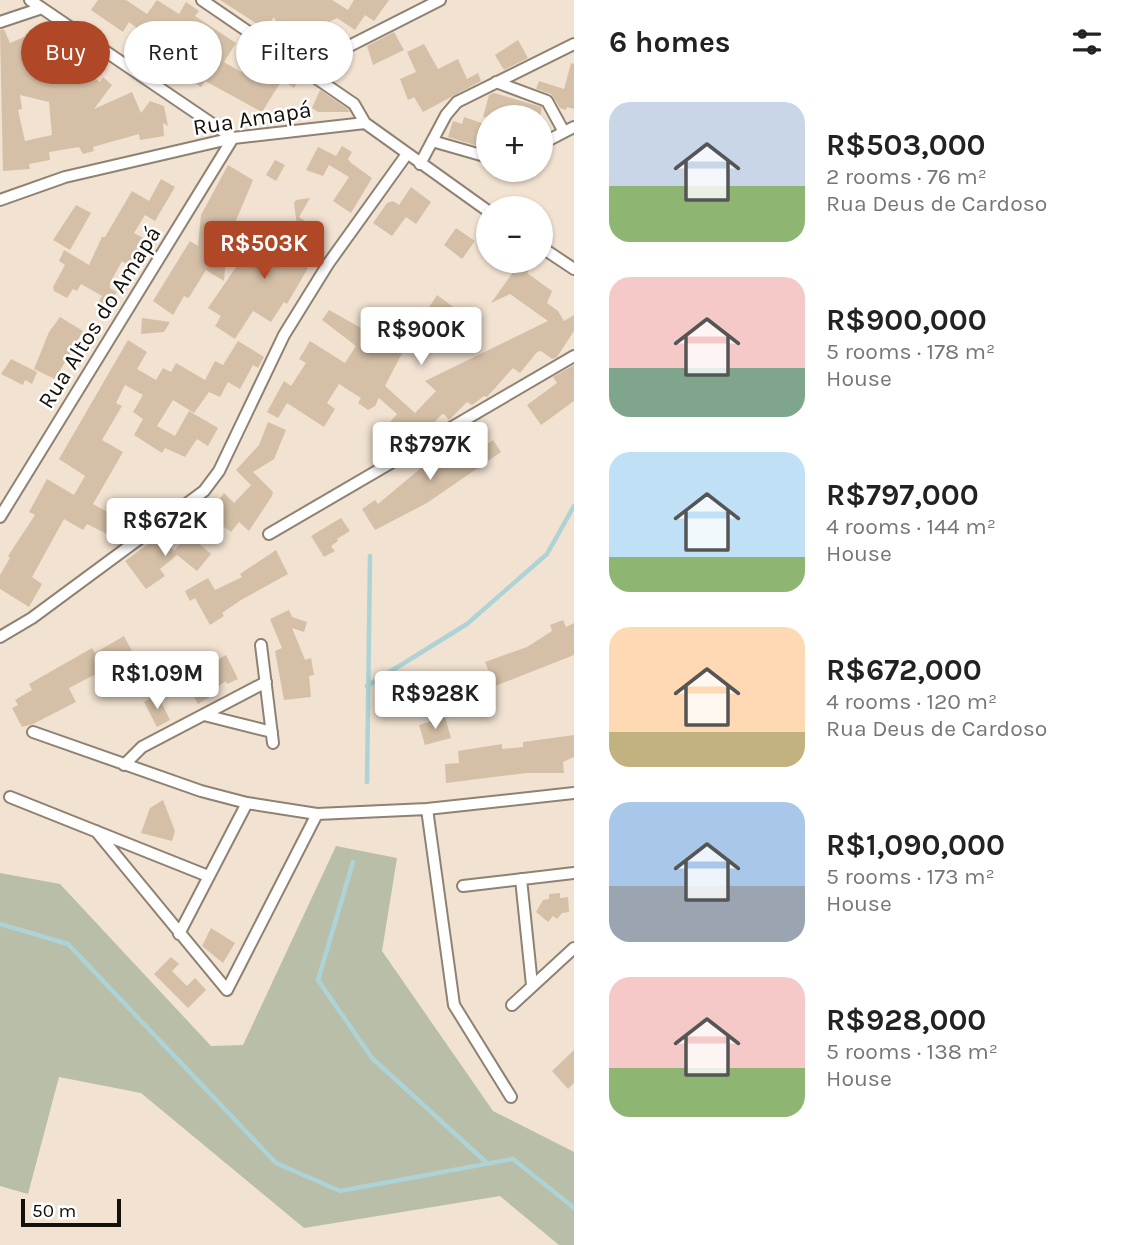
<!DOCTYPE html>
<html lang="en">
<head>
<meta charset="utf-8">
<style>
  body { margin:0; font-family:Karla,sans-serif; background:#f2f2f2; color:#222; height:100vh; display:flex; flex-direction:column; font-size:26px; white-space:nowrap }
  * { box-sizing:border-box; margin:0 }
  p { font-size:23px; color:#767676 }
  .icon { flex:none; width:38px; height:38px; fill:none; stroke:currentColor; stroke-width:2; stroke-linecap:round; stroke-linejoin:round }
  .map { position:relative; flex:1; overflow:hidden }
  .details { display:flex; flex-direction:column; background:#fff; width:567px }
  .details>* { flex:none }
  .hud { position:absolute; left:21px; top:21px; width:448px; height:63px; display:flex; gap:14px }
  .tools { position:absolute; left:476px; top:105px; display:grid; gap:14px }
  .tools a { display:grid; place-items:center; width:77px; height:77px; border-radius:50%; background:#fff; box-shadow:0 2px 5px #0004; font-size:35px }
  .scale { position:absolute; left:21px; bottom:18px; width:100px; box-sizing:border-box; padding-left:7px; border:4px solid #15100a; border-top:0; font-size:19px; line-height:24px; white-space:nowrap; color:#15100a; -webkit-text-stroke:5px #fff; paint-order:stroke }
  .price { position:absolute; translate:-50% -60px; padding:0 16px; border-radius:7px; background:#fff; color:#222; font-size:23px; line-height:46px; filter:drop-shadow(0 2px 4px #0008) }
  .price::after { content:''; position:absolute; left:50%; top:42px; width:21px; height:16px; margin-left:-10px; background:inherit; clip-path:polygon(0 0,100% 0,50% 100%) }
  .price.active { background:#b04828; color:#fff }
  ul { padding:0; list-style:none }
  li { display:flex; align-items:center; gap:21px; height:175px; padding:0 35px }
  li span { display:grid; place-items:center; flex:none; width:196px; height:140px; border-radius:21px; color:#555 }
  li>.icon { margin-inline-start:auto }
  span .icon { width:84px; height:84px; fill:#fffc; stroke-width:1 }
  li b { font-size:30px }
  h2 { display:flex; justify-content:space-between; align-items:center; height:84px; padding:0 35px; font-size:30px }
  .chip { padding:0 24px; border-radius:32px; background:#fff; box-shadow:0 2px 5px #0004; font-size:24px; line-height:63px }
  .chip.active { background:#b04828; color:#fff }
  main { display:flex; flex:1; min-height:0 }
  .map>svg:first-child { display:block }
  .green { fill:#b8bea8 }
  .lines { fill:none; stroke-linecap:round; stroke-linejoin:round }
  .stream { stroke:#add3d7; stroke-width:4.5 }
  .building { fill:#d5c0a7; fill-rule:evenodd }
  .street-casing { stroke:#8f8272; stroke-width:14 }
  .street { stroke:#fff; stroke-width:10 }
  .labels { text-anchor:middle; stroke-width:5; stroke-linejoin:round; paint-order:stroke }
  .street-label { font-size:23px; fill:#15100a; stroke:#fff }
</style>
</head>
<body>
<main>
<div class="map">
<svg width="574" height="1245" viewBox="0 0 574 1245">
  <rect width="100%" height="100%" fill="#f1e2d1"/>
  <path class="green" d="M336 846 397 858 382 951 493 1111 574 1152V1245H559L500 1196 304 1228 141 1093 59 1077 28 1194 0 1186V873L60 884 211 1046 243 1045Z"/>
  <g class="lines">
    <path class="stream" d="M367 686 467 624 547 554 574 506
      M367 782 370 556
      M353 862 318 980 372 1058 487 1163
      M0 924 68 944 276 1163 340 1191 513 1159 574 1208"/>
  </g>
  <path class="building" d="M98 0H126L147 14 157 0 179 14 186 2 199 11 195 16 236 43 224 62 241 72 252 55 270 66 274 59 300 77 294 88 282 80 262 112 205 81 201 87 181 75 176 82 158 69 169 53 129 22 123 32 91 10Z
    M220 0H332L348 10 354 0H389L374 21 365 15 355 30 337 18 311 31 306 22 287 30 284 25 279 27 274 17 265 29Z
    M45 28 47 32 52 30 57 44 48 57 66 70 72 62 100 82 103 77 112 85 94 109 132 92 141 113 150 101 164 106 168 126 163 123 164 136 140 140 139 134 93 147 94 151 83 154 79 147 49 152 50 160 29 164 30 169 3 171 0 30 4 29 10 43ZM20 95 49 102 52 135 25 141 18 110 22 109Z
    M394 32 404 50 373 65 367 46Z
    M518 40 528 58 504 70 495 55Z
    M424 44 438 69 458 59 467 79 478 73 481 81 423 112 414 97 408 100 400 79 416 72 407 52Z
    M571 63 574 64V109L567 107 566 110 560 108 551 94 536 89 539 81 564 89Z
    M320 90 348 109 350 112H318L312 108Z
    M494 93 542 107 540 117H483L489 95Z
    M464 117 488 125V149L448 137 453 121 462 124Z
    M342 146 352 152 348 159 351 163 372 178 351 213 333 201 349 177 329 165 323 176 306 170 318 147 336 156Z
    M275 160 285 165 276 181 266 175Z
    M228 165 253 180 235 223H229L224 281 206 270 190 296 188 298 184 296 173 315 153 301 190 241 198 246 201 215Z
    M161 179 175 187 155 221 145 215 134 233 149 241 131 267 122 261 110 283V288L117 292 106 311 96 306 102 296 81 284 77 291 73 289 67 298 54 291 53 287 65 265 59 261 64 250 89 265 102 237H105L132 191 149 201Z
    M411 187 431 202 416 224 406 217 392 236 373 223 387 203 393 201 399 205Z
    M310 198 299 217 316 228 298 262 308 268 287 304 284 302 271 322 253 311 235 339 215 326 221 316 208 308 245 254 271 270 284 248 280 245 293 225 297 226 294 203 296 200Z
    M76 205 91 213 70 250 53 240Z
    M456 228 475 241 462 259 444 245Z
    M521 261 532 266 527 273 552 291 547 303 558 311 564 321 574 315V331L557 357 552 359 541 351 537 352 520 373 513 368 487 397 484 396 472 405 467 402 449 420 444 414 441 415 427 431 421 435 416 430 401 447 397 444 393 449 379 435 397 414 379 398 375 406 368 410 358 403 361 398 339 384 327 403 335 409 324 427 287 403 278 418 267 412 284 381 291 386 306 363 299 359 310 341 345 363 356 346 322 320 329 310 388 343 398 326 412 334 385 386 415 413 436 391 425 381 548 321 510 294 491 303Z
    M437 295 456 309 442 328 424 315Z
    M60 317 83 331 55 379 34 369 49 332Z
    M142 318 170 322 164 332 141 334Z
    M128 340 147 352 137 369 156 380 163 368 171 372 176 363 205 380 215 361 223 365 238 341 264 357 258 368 253 365 240 389 228 382 220 397 209 392 194 413 173 400 157 426 175 436 189 411 218 428 208 446 197 439 185 457 165 448 162 453 134 435 143 419 133 412 143 395 125 385 116 403 122 406 102 440 123 452 93 504 127 523 117 539 87 524 83 530 64 519 32 577 42 584 29 607 0 589V575L10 558 8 556 35 515 29 512 47 479 74 495 85 476 59 459Z
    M11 359 37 372 32 384 25 380 23 385 1 374Z
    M574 365V401L541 425 527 405 557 383 553 377Z
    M268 422 286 430 274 459 253 472 273 492 272 496 249 531 239 522 231 532 208 515 224 493 234 503 251 485 236 470 259 445Z
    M465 434 476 452 493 440 501 452 427 503 375 530 362 509 375 500 378 504 421 468 433 463 435 466 453 453 450 449 456 446 453 442Z
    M341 518 350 531 337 539 338 541 331 546 335 551 324 557 311 536Z
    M162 534 174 551 188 534 211 554 197 571 177 555 160 569 165 576 146 589 125 561Z
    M276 550 288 574 241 600 222 613 224 616 210 625 195 598 190 601 185 591 208 578 215 590 242 577 240 574Z
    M289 610 292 617 307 622 304 632 292 628 305 660 311 658 314 675 309 676 311 697 284 700 275 651 282 648 270 619Z
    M563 620 566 627 574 623V655L495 686 485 662 527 647 552 631 550 625Z
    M124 636 135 657 109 672 115 683 102 689 94 675 69 688 76 702 33 724 22 727 12 708 18 705 15 700 32 690 29 684 92 648 95 653Z
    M226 655 238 679 227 684 226 681 209 692 211 696 198 704 184 678Z
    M157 694 170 720 157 727 144 702Z
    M445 717 451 738 425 745 419 725Z
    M574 735V757L563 762 564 773H527L446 783 445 764 459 763 458 751 502 744V749L523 747V742Z
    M163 800 175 831 172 841 141 833 150 808Z
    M560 893V898L568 897 569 912 562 913 557 919 553 916 548 922 536 912 543 900 549 899V894Z
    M211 928 235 943 223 963 202 946Z
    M171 957 179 964 172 971 187 986 195 978 206 990 188 1008 154 974Z
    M574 1050V1083L568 1089 552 1071Z"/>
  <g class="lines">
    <defs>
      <path id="street" d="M202 0 354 104 365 123
        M0 22 42 8
        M304 69 440 0
        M496 82 547 101 564 132
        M432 141 488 157
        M541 144 574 127
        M420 164 446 115 457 102 574 44
        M0 200 65 177 233 138 365 123 488 211
        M541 247 574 269
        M0 517 233 138 30 0
        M269 534 574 356
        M0 637 32 618 204 491 219 471 284 335 328 264 407 154
        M261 645 273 743
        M204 715 272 732
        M33 732 201 791 247 803 317 814 427 809 574 793
        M124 765 142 747 266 682
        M10 797 208 876
        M427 809 454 1005 511 1097
        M96 831 227 990 317 814
        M521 879 532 985
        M463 886 574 873
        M179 934 247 803
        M512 1005 574 948"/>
    </defs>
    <use href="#street" class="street-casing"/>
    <use href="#street" class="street"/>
  </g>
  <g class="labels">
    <g class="street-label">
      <text transform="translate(252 118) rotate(-9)" y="8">Rua Amapá</text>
      <text transform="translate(99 317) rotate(-58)" y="8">Rua Altos do Amapá</text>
    </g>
  </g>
</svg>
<div class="tools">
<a>+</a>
<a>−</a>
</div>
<div class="scale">50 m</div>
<b class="price active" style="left:264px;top:281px">R$503K</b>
<b class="price" style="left:421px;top:367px">R$900K</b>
<b class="price" style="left:430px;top:482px">R$797K</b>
<b class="price" style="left:165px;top:558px">R$672K</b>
<b class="price" style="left:157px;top:711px">R$1.09M</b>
<b class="price" style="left:435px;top:731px">R$928K</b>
<div class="hud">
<a class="chip active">Buy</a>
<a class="chip">Rent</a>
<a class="chip">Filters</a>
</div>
</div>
<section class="details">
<h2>6 homes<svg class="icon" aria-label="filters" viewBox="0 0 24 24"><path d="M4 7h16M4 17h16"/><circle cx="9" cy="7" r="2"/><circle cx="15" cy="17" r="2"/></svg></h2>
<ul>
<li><span style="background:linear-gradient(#c9d6e8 60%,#8fb573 0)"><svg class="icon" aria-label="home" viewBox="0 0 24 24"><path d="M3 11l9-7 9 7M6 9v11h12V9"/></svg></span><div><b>R$503,000</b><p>2 rooms · 76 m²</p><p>Rua Deus de Cardoso</p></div></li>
<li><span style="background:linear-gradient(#f6c9c9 65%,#7fa58c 0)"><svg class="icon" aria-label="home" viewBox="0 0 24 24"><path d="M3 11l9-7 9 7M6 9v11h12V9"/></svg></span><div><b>R$900,000</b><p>5 rooms · 178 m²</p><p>House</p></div></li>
<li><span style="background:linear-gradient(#bfe0f5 75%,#8fb573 0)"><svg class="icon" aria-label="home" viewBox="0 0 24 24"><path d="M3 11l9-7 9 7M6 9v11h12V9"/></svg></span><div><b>R$797,000</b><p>4 rooms · 144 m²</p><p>House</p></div></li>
<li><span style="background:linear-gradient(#ffd9b3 75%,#c2b280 0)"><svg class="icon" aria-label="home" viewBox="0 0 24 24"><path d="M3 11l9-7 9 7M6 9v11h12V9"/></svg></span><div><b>R$672,000</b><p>4 rooms · 120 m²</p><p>Rua Deus de Cardoso</p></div></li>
<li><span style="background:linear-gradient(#a9c7e8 60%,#9aa5b1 0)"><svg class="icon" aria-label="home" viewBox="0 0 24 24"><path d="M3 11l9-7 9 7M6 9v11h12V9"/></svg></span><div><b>R$1,090,000</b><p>5 rooms · 173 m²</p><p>House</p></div></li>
<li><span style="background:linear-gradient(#f6c9c9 65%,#8fb573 0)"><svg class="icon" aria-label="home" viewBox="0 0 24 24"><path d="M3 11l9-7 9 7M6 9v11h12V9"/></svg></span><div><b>R$928,000</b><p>5 rooms · 138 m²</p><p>House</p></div></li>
</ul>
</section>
</main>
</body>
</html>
